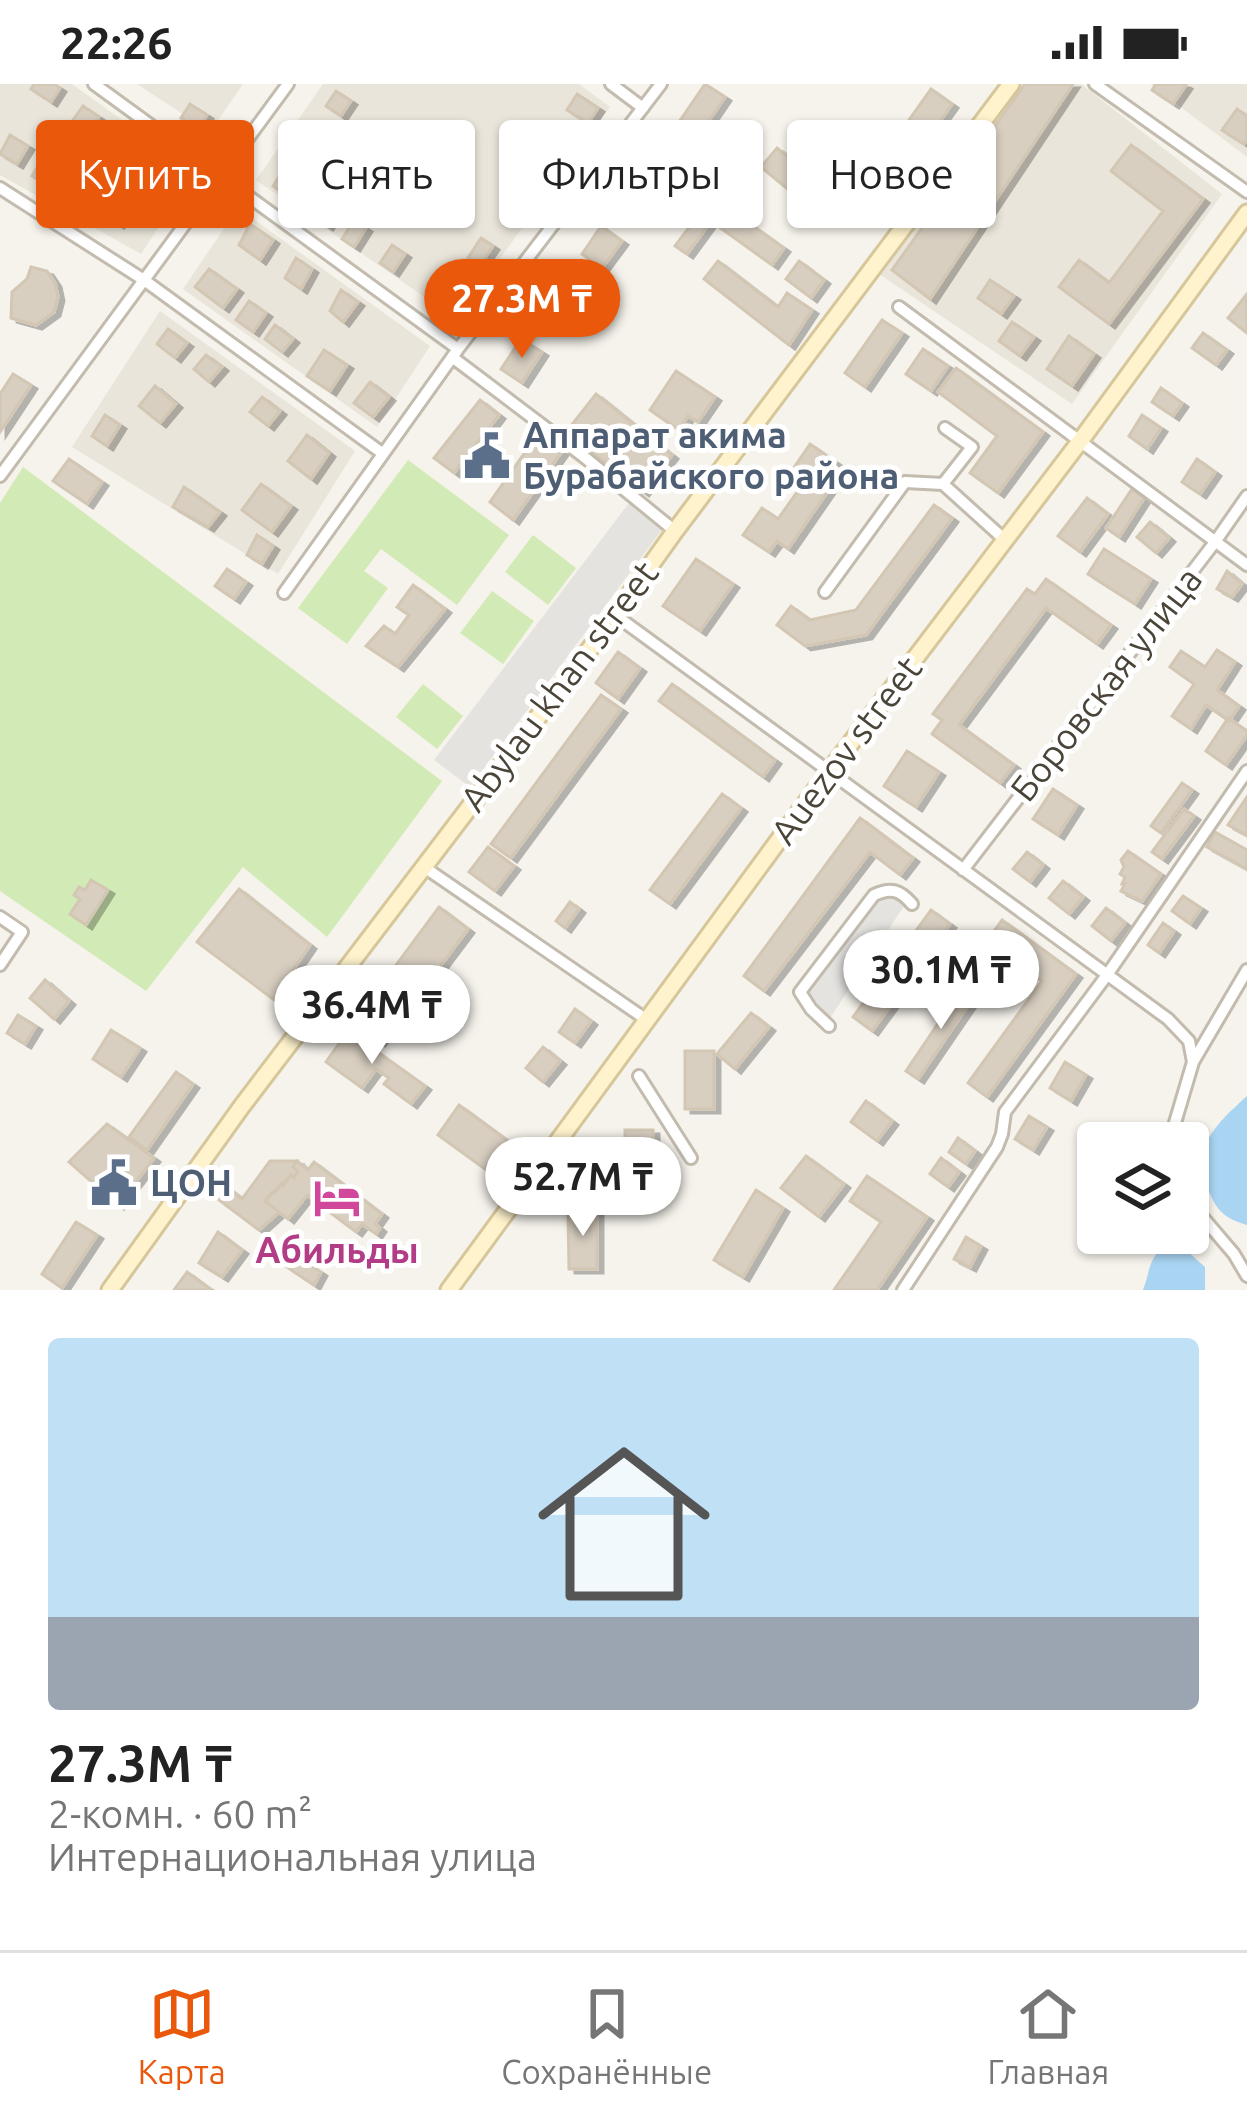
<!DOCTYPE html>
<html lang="ru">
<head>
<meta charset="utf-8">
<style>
  body { margin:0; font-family:Ubuntu,sans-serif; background:#f2f2f2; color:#222; height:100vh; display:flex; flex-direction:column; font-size:45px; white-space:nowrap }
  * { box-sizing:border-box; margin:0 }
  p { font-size:39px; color:#767676 }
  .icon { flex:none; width:66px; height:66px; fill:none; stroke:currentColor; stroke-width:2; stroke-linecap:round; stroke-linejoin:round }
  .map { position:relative; height:1206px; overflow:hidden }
  .sheet { display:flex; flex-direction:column; background:#fff; flex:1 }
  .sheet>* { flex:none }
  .guide { position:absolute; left:36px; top:36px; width:1176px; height:108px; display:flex; gap:24px }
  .controls { position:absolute; left:1077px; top:1038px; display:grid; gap:24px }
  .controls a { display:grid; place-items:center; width:132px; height:132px; border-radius:12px; background:#fff; box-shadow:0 3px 9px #0004; font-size:60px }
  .price { position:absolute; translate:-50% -102px; padding:0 27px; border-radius:42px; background:#fff; color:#222; font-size:39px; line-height:78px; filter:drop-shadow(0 3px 6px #0008) }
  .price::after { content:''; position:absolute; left:50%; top:72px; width:36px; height:27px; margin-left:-18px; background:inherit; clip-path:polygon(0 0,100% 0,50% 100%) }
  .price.on { background:#ea580c; color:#fff }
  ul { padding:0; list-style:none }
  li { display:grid; align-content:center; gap:24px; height:636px; padding:0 48px }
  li+li { border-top:3px solid #e0e0e0 }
  li span { display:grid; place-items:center; height:372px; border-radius:12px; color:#555 }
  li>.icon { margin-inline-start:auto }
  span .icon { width:216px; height:216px; fill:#fffc; stroke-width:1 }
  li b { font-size:51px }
  .pill { padding:0 42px; border-radius:12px; background:#fff; box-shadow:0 3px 9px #0004; font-size:42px; line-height:108px }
  .pill.on { background:#ea580c; color:#fff }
  .status { display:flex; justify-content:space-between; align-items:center; height:84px; padding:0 60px; background:#fff; direction:ltr }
  .status svg { height:33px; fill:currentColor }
  .menu { display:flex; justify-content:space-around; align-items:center; height:168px; border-top:3px solid #e0e0e0; background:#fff; font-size:33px; color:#767676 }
  .menu a { display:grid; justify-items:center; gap:6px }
  .menu .on { color:#ea580c }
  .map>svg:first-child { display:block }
  .residential { fill:#eae5da }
  .green { fill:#d2eab5 }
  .parking { fill:#e5e3e0 }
  .water { fill:#a9d4f2 }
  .building { fill:#d8cfc1; stroke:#d3c7b4; stroke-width:3; filter:url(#shadow) }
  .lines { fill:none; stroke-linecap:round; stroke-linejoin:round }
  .street-casing { stroke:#c2bbae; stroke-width:16 }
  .secondary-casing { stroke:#d6c79b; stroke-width:21 }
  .street { stroke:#fff; stroke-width:10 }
  .secondary { stroke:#fff3cd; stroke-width:15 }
  .labels { text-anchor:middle; stroke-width:10; stroke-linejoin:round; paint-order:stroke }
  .service-label { font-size:36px; font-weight:bold; fill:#4e5e75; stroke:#fff; text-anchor:start }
  .street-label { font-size:36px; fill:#4b4439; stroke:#fff }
  .hotel-label { font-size:36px; font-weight:bold; fill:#b23c85; stroke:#fff }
</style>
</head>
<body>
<div class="status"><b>22:26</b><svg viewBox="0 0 49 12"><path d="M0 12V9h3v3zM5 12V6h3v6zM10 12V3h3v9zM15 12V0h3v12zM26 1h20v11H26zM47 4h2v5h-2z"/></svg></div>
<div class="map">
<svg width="1247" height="1206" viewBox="0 0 1247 1206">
  <defs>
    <filter id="shadow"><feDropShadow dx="6" dy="4" stdDeviation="0" flood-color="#0004"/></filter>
  </defs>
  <rect width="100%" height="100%" fill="#f6f3ec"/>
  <path class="residential" d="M0 0H72L195 88 141 170 0 91Z
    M137 0H243L210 48Z
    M323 0H579L610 23 456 235 256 96Z
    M1018 0H1081L1222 110 1072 320 879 190Z
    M1150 0H1247V73Z
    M238 124 430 262 377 343 183 205Z
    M160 227 355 367 278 490 72 363Z"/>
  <path class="green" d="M408 376 509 451 457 521 381 465 364 487 388 504 347 560 298 524Z
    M23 383 442 697 327 853 243 783 146 907 0 807V419Z
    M533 451 576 484 548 521 505 488Z
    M492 507 534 537 503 580 460 549Z
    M423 600 463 632 437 665 396 633Z"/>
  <path class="parking" d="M635 411 670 435 470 703 434 676Z
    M889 809 906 819 830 934 818 924 807 909 877 814Z"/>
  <path class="water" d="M1247 1012V1141C1228 1135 1219 1130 1211 1112 1188 1066 1214 1042 1247 1012Z
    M1171 1162 1187 1167 1205 1183V1206H1143C1151 1186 1148 1168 1171 1162Z"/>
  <path class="building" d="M34 0H54L60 4 51 18 31 5Z
    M705 0 725 13 699 51 679 38Z
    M1025 0H1073L930 215 892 186Z
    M1156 0H1184L1186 1 1173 20 1152 6Z
    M931 5 952 20 875 128 854 113Z
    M336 7 351 17 341 32 326 22Z
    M577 10 598 24 588 39 567 26Z
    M190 20 207 31 198 45 181 34Z
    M83 22 99 33 89 48 73 36Z
    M1237 25 1247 32V55L1244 60 1222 46Z
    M112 42 132 55 120 71 101 57Z
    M307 49 322 59 312 75 296 66Z
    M10 51 28 62 17 80 0 70Z
    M550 60 566 72 556 86 540 74Z
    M1131 61 1203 115 1109 240 1059 203 1079 176 1109 199 1163 127 1111 87Z
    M777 64 840 117 825 136 761 83Z
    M657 68 674 80 644 121 627 108Z
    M148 70 167 86 154 101 135 86Z
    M41 77 57 88 48 102 32 92Z
    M284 85 297 94 286 111 273 102Z
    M688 91 702 99 688 121 675 111Z
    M105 103 131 118 118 140 92 125Z
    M515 109 529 118 519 134 505 125Z
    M712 113 784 164 772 181 711 137 687 170 675 162Z
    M323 116 338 125 327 142 312 132Z
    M354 136 366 144 354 163 342 155Z
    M250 140 273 156 260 176 239 161Z
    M601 142 622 157 602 184 582 170Z
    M481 154 493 162 480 181 468 174Z
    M392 161 405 170 393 188 380 179Z
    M296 174 312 185 301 205 285 194Z
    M718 177 778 223 787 209 812 226 789 261 704 195Z
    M799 177 824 196 811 214 786 195Z
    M31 183 47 187 55 199 58 213 54 228 36 241 11 234 12 208 27 195Z
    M209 185 237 205 223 224 195 203Z
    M566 191 588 207 563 240 541 223Z
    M990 196 1014 212 1001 230 978 214Z
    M444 201 457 209 445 228 433 219Z
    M341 206 358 218 343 238 330 227Z
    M1247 210V249L1228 234Z
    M249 217 266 229 253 248 236 236Z
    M882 236 902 249 865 303 845 289Z
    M1012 238 1034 253 1020 272 999 257Z
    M275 241 293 255 282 268 265 255Z
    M168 245 187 259 175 274 157 260Z
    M1203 249 1227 266 1216 281 1192 264Z
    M1069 252 1094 270 1072 302 1047 285Z
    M521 255 542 268 522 299 501 285Z
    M923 265 948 282 931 307 906 290Z
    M324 266 347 281 330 307 307 292Z
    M206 271 222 283 209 298 194 285Z
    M956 284 1043 348 998 409 970 389 997 352 938 308Z
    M676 287 715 313 698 338 688 332 679 346 650 326Z
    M13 290 31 301 0 348V310Z
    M370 298 389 313 373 333 354 319Z
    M155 302 176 320 160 339 139 322Z
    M1161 304 1182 319 1173 332 1152 318Z
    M596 310 672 371 643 408 566 348Z
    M262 313 280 327 268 342 250 328Z
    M480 316 499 331 454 389 434 374Z
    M105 331 120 341 107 362 92 352Z
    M1142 331 1161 344 1147 365 1129 352Z
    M538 350 563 366 513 436 490 418Z
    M307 351 329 369 311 395 288 377Z
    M810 360 836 378 824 395 832 401 788 465 777 457 769 468 743 451 762 424 778 435 807 394 793 385Z
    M69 375 102 398 87 420 53 397Z
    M1197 375 1215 388 1200 410 1182 398Z
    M261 400 291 422 272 448 242 426Z
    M184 403 220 428 208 443 173 423Z
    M1132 405 1144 414 1119 453 1106 444Z
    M1087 414 1108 430 1080 468 1058 452Z
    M934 421 952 434 866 551 805 562 777 541 791 522 810 536 856 526Z
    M1150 438 1169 454 1156 469 1137 453Z
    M257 451 273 462 262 480 247 471Z
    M1104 465 1151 495 1135 520 1088 490Z
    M696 475 733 500 700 547 663 522Z
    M227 485 246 498 234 515 215 502Z
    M1227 487 1242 500 1232 513 1217 505Z
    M1046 495 1111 541 1097 560 1046 524 959 641 1014 681 1000 699 932 650 942 636 933 630 1027 505 1035 510Z
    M413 501 445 525 398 583 366 562 384 542 395 550 409 531 397 523Z
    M1217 566 1235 578 1217 606 1239 622 1229 637 1206 621 1191 645 1172 632 1194 600 1170 583 1181 567 1205 583Z
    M618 568 640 584 618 615 596 599Z
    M672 600 775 676 763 693 659 617Z
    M601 611 621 625 511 774 491 760Z
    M1228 634 1247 647V651L1226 681 1206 667Z
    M907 667 939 688 916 723 884 702Z
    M1182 699 1192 706 1161 749 1151 742Z
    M1053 705 1077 721 1058 751 1033 735Z
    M722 710 741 724 670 820 650 806Z
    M1247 713V751L1228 741Z
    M1184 725 1194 732 1162 775 1152 768Z
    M860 734 913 774 900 791 870 768 764 907 744 892Z
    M1215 748 1247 766V785L1207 763Z
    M488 763 514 782 495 807 469 788Z
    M1128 767 1161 790 1142 817 1121 807 1125 800H1122L1125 793 1120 790 1124 783 1121 776Z
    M1027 768 1043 781 1030 798 1013 785Z
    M91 796 108 806 86 841 70 830 80 815 74 811 79 803 85 806Z
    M1063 797 1083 813 1069 830 1049 814Z
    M239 805 310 861 273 915 197 858Z
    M1183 812 1201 824 1190 840 1172 827Z
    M570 818 579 825 565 844 556 837Z
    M439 823 468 845 414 917 385 896Z
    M1106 824 1125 839 1111 857 1092 842Z
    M931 826 950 840 872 947 853 933Z
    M1002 836 1076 890 987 1013 968 999 1042 897 987 857Z
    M1163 839 1174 847 1159 869 1148 861Z
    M45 896 69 917 54 935 30 914Z
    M964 901 976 910 918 995 906 987Z
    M378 911 401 928 379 958 356 941Z
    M575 925 591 937 575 959 559 948Z
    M751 929 769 943 735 985 717 970Z
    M18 931 36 942 25 960 7 949Z
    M111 946 140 964 121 993 93 975Z
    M348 947 425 1002 411 1020 384 1000 389 994 376 985 362 1004 326 978Z
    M543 963 560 977 543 998 526 984Z
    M685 967H714V1025H685Z
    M1065 978 1086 991 1071 1017 1050 1004Z
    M176 988 193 1000 147 1066 129 1053Z
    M866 1017 892 1037 877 1057 851 1038Z
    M459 1021 508 1057 485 1085 438 1051Z
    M1029 1032 1047 1043 1033 1066 1015 1055Z
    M107 1040 154 1074 118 1121 69 1078Z
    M625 1046H653L654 1104H625Z
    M958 1054 975 1067 966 1080 949 1068Z
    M806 1072 844 1100 819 1133 781 1104Z
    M941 1074 959 1088 948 1103 930 1090Z
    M270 1077H297L293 1083 298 1087 294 1094 291 1091 283 1102 281 1100 274 1109 272 1108 265 1117 279 1128 259 1146 219 1116 228 1104 242 1115Z
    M297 1077 308 1086 314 1078 382 1130 375 1140 380 1144 376 1150 362 1140 356 1148 307 1111 288 1135 265 1117 291 1091 294 1094 298 1087 293 1083Z
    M867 1092 927 1133 877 1206H834L881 1138 850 1117Z
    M756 1106 783 1124 743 1193 714 1176Z
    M568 1126H597V1185H569Z
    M76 1138 97 1151 62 1204 42 1190Z
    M218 1148 242 1166 222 1193 199 1179Z
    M966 1153 981 1162 970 1183 954 1175Z
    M294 1171 321 1188 314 1201 287 1183Z
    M187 1188 210 1205 209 1206H174Z"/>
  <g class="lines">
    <defs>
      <path id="street" d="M94 0 458 265
        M611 0 643 24
        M1095 0 1247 108
        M0 104 144 196 382 369
        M899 223 1247 481
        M452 273 583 372 675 447
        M945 344 972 363 943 400 1005 456
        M0 392 288 0
        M825 508 905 398 943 400
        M284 509 458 265 661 0
        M615 531 1168 935 1189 957 1193 978
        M424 783 647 936
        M963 786 1215 458 1247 412
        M0 833 22 848 0 881
        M829 942 811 925 800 908 874 811C891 803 900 806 912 820
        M639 992 691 1074
        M1169 1059 1193 978 1247 886
        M1188 1116 1234 1170 1247 1192
        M903 1206 997 1063 1002 1050 1005 1028 1107 891 1247 687"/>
      <path id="secondary" d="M110 1206 242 1022 605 545 675 447 1011 0
        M449 1206 828 689 1081 356 1247 129"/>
    </defs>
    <use href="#street" class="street-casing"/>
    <use href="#secondary" class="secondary-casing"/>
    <use href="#street" class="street"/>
    <use href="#secondary" class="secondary"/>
  </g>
  <defs>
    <symbol id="civic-bare" viewBox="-9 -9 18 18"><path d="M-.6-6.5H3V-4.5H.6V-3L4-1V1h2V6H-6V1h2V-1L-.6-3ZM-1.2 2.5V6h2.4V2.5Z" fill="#5c6f8a" stroke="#fff" stroke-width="2.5" paint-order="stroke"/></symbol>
    <symbol id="hotel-bare" viewBox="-9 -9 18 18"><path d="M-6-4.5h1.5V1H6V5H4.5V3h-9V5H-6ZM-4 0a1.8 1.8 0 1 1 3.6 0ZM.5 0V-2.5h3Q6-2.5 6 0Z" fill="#d1479c" stroke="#fff" stroke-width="2.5" paint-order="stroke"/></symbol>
  </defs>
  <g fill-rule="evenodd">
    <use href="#civic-bare" x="454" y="339" width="66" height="66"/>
    <use href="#civic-bare" x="81" y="1066" width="66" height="66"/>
    <use href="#hotel-bare" x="304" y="1081" width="66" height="66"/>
  </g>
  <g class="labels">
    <g class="service-label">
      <text x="523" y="364">Аппарат акима<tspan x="523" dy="41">Бурабайского района</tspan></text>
      <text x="150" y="1112">ЦОН</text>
    </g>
    <g class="street-label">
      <text transform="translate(1106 600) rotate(-52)" y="13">Боровская улица</text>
      <text transform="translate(559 602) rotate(-53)" y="13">Abylau khan street</text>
      <text transform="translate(846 666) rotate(-53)" y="13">Auezov street</text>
    </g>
    <g class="hotel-label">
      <text x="337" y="1179">Абильды</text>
    </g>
  </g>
</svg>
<div class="controls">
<a><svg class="icon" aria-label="layers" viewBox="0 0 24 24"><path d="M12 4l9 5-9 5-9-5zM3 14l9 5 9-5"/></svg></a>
</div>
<b class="price on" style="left:522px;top:277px">27.3M ₸</b>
<b class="price" style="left:941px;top:948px">30.1M ₸</b>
<b class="price" style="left:372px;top:983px">36.4M ₸</b>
<b class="price" style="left:583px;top:1155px">52.7M ₸</b>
<div class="guide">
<a class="pill on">Купить</a>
<a class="pill">Снять</a>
<a class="pill">Фильтры</a>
<a class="pill">Новое</a>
</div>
</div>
<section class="sheet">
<ul>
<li><span style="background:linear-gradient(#bfe0f5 75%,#9aa5b1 0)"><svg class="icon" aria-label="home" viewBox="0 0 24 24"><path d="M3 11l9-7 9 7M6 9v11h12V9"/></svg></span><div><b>27.3M ₸</b><p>2-комн. · 60 m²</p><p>Интернациональная улица</p></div></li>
</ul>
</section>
<nav class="menu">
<a class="on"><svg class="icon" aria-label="map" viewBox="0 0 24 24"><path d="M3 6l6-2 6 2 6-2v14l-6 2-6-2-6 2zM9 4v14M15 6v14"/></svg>Карта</a>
<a><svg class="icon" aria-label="saved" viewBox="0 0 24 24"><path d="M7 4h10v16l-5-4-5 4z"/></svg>Сохранённые</a>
<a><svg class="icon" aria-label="home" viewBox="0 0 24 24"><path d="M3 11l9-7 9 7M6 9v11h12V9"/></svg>Главная</a>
</nav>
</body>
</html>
